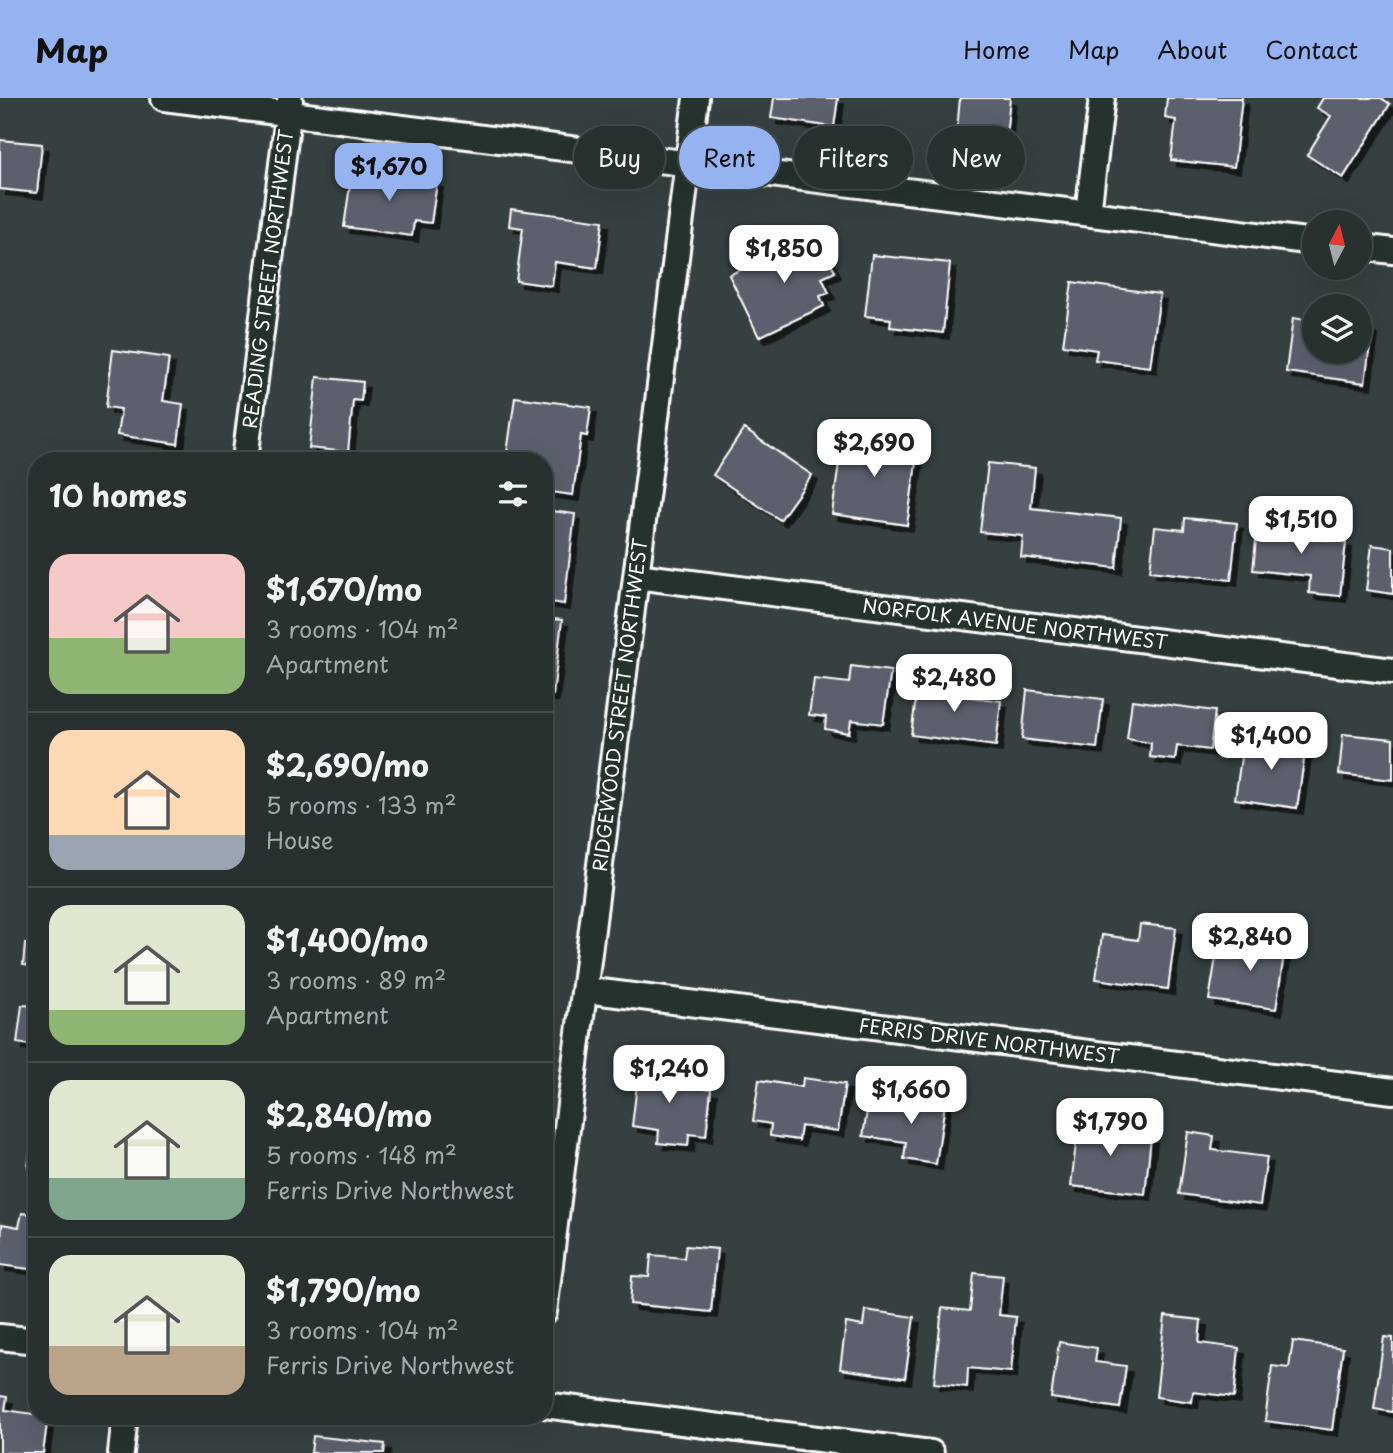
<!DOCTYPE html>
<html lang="en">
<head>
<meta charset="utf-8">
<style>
  body { margin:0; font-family:"Playpen Sans",sans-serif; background:#303838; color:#f1f3f6; height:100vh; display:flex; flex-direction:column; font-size:26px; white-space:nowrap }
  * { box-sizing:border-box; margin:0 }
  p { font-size:23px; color:#a5a9ab }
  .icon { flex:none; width:38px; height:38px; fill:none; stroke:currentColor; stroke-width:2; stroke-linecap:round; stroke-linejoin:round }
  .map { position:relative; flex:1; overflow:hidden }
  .side { position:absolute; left:28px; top:354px; width:525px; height:973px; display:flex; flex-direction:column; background:#283030; border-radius:28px; box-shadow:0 7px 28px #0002,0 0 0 2px #444b4c }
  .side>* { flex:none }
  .banner { position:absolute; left:574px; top:28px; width:665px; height:63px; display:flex; gap:14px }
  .needle { width:46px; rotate:7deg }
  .fabs { position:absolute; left:1302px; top:112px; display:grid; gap:14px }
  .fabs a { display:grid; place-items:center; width:70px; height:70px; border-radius:50%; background:#283030; box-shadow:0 7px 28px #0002,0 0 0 2px #444b4c; font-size:35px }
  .price { position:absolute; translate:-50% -60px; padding:0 16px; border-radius:14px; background:#fff; color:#222; font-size:23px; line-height:46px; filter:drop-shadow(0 2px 4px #0008) }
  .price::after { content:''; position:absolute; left:50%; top:42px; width:21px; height:16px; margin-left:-10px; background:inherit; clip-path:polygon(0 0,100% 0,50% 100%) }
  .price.selected { background:#95b2f1; color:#111 }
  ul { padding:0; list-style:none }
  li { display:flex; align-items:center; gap:21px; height:175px; padding:0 21px }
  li+li { border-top:2px solid #444b4c }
  li span { display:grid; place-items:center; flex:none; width:196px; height:140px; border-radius:21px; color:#555 }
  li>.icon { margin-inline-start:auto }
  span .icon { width:84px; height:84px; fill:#fffc; stroke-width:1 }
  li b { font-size:30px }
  h2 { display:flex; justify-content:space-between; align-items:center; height:84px; padding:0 21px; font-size:30px }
  .tag { padding:0 24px; border-radius:32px; background:#283030; box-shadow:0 7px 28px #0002,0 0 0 2px #444b4c; font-size:24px; line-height:63px }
  .tag.selected { background:#95b2f1; color:#111 }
  header { display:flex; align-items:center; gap:42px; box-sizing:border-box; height:98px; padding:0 35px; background:#95b2f1; color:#111 }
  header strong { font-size:33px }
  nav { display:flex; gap:38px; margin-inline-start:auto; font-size:24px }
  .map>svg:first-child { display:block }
  .building { fill:#5c606d; stroke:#fff; stroke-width:2; filter:url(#shadow) }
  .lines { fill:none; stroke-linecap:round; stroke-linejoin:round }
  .street-casing { stroke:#fff; stroke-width:30 }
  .street { stroke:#26332d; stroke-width:24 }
  .labels { text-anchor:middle; stroke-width:5; stroke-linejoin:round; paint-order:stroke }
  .street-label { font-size:19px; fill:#fff; stroke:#26332d }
</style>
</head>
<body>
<header>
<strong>Map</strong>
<nav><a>Home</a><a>Map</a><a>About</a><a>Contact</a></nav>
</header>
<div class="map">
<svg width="1393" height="1355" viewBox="0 0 1393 1355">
  <defs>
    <filter id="shadow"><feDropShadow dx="6" dy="6" stdDeviation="0" flood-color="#0009"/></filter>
  </defs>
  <rect width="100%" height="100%" fill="#364040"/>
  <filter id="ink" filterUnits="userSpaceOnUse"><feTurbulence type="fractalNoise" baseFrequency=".0143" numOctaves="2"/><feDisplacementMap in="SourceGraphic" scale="14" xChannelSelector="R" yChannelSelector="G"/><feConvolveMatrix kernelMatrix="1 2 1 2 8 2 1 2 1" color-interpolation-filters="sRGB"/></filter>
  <g filter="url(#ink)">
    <path class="building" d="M774 0H838L834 29 771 20Z
      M960 0H1010L1005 48 956 43Z
      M1167 0H1242L1234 69 1171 62 1176 22 1165 20Z
      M1323 0H1381L1390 6 1343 80 1307 57 1331 18 1317 10Z
      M0 42 42 46 37 95 0 91Z
      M352 73 437 84 431 125 414 123 412 138 344 129Z
      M511 111 603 123 597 170 555 164 552 188 516 183 523 130 509 128Z
      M817 136 835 174 822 180 829 195 820 198 824 208 759 239 729 177Z
      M872 157 950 165 943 235 890 229 891 221 865 218Z
      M1072 184 1160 196 1150 269 1095 262 1097 252 1063 247Z
      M1293 220 1314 223V254H1360V229L1372 231 1365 285 1286 274Z
      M113 252 169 260 163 303 183 306 178 346 117 337 121 311 106 309Z
      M317 279 363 284 361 303 353 302 348 354 309 350Z
      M515 299 591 309 587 338 581 337 573 397 544 393V362H506Z
      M844 328 872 332 870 344 918 351 907 427 832 416Z
      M744 331 812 377 780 422 713 377Z
      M988 365 1035 370 1031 410 1121 420 1116 470 1021 459 1023 438 980 434Z
      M544 412 575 416 564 506 544 503Z
      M1185 420 1237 425 1231 482 1150 473 1155 429 1184 432Z
      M1278 420 1313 424 1311 440 1346 444 1340 498 1309 495 1310 478 1253 472 1257 432 1277 434Z
      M1372 447 1393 450V496L1366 492Z
      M544 520 562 522 553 597H544Z
      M851 568 891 573 883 626 851 622 849 635 825 631 826 619 809 617 814 581 849 585Z
      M919 577 949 581 947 596 1001 603 996 648 911 637Z
      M1027 592 1103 601 1097 650 1022 641Z
      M1132 602 1215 613 1210 652 1177 648 1175 662 1150 659 1151 645 1127 641Z
      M1343 636 1393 641V682L1339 676Z
      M1244 639 1306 648 1297 710 1235 701Z
      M35 804H37V869L23 867 25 846 30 847Z
      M1140 826 1176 830 1168 891 1096 881 1102 837 1138 842Z
      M1236 836 1286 843 1276 911 1209 902 1216 859 1232 861Z
      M22 907 37 908V979L27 978 30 947 17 945Z
      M640 962 677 966 674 987 711 991 706 1038 689 1036 688 1048 658 1045 659 1032 632 1028Z
      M803 980 845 986 838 1033 801 1028 799 1042 770 1038 771 1026 753 1023 759 982 802 989Z
      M911 993 946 999 936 1066 904 1061 906 1044 863 1038 868 1007 908 1013Z
      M36 1009H37V1071L28 1070Z
      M1079 1020 1121 1025 1119 1036 1151 1039 1145 1096 1071 1088Z
      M1188 1034 1214 1038 1212 1052 1267 1059 1260 1107 1179 1096Z
      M22 1115 37 1117V1172L0 1167 2 1126 19 1129Z
      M686 1148 717 1151 711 1214 630 1206 632 1178 649 1179 651 1157 684 1160Z
      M974 1175 1003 1178 999 1217 1016 1219 1011 1274 968 1270 967 1289 934 1285 942 1210 970 1213Z
      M865 1212 914 1219 905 1280 840 1271 846 1225 863 1228Z
      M1165 1218 1201 1222 1199 1245 1239 1250 1234 1299 1193 1294 1192 1304 1156 1299Z
      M1384 1239 1393 1240V1314L1374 1311Z
      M1293 1243 1343 1250 1332 1332 1265 1323 1272 1268 1289 1270Z
      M1059 1244 1097 1250 1095 1264 1126 1268 1120 1310 1051 1300Z
      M0 1298 7 1299 5 1312 48 1318 43 1355H0Z
      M313 1338 385 1346 384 1355H311Z"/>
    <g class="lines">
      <defs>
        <path id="street" d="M164 0 1314 144
          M1088 115 1102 0
          M1360 149 1393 153
          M245 362 290 2
          M636 478 1393 573
          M585 892 1393 993
          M544 1214 696 0
          M0 1239 37 1243
          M544 1307 931 1355
          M121 1355 125 1318"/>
      </defs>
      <use href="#street" class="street-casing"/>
      <use href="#street" class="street"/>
    </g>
  </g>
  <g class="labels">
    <g class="street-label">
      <text transform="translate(268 181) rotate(-83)" y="7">READING STREET NORTHWEST</text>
      <text transform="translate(1015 526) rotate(7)" y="7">NORFOLK AVENUE NORTHWEST</text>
      <text transform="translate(620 607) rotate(-83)" y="7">RIDGEWOOD STREET NORTHWEST</text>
      <text transform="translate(989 943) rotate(7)" y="7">FERRIS DRIVE NORTHWEST</text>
    </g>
  </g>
</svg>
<div class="fabs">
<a><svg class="needle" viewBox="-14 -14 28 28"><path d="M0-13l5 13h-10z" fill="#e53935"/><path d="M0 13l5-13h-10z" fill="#a5a9ab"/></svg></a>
<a><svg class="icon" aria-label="layers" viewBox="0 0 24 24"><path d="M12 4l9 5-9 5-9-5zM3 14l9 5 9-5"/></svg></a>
</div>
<b class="price selected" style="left:389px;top:105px">$1,670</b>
<b class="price" style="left:784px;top:187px">$1,850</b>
<b class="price" style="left:874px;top:381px">$2,690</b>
<b class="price" style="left:1301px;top:458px">$1,510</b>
<b class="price" style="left:954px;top:616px">$2,480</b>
<b class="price" style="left:1271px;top:674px">$1,400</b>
<b class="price" style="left:1250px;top:875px">$2,840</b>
<b class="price" style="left:669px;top:1007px">$1,240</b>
<b class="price" style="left:911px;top:1028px">$1,660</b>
<b class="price" style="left:1110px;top:1060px">$1,790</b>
<div class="banner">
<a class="tag">Buy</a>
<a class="tag selected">Rent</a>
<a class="tag">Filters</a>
<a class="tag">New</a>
</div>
<section class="side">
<h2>10 homes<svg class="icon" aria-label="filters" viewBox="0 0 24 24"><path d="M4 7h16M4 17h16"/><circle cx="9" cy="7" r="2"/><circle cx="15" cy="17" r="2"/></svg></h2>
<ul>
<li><span style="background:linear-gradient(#f6c9c9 60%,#8fb573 0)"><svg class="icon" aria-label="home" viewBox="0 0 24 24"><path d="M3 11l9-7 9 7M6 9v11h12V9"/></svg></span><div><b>$1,670/mo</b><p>3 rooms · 104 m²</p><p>Apartment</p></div></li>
<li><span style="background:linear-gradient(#ffd9b3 75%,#9aa5b1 0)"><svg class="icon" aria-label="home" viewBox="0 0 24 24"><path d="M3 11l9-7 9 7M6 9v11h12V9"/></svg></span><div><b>$2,690/mo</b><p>5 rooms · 133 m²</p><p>House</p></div></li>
<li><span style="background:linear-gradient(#dfe7d0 75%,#8fb573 0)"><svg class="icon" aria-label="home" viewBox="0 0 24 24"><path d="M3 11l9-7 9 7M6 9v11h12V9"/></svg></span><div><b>$1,400/mo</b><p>3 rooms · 89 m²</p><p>Apartment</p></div></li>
<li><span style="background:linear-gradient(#dfe7d0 70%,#7fa58c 0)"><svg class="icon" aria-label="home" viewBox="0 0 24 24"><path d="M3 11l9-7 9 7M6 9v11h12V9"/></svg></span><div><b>$2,840/mo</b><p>5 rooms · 148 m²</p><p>Ferris Drive Northwest</p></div></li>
<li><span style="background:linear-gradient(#dfe7d0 65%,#b9a48a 0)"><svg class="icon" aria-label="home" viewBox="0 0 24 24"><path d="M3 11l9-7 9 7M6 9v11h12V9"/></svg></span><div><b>$1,790/mo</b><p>3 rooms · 104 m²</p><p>Ferris Drive Northwest</p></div></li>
</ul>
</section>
</div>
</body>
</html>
